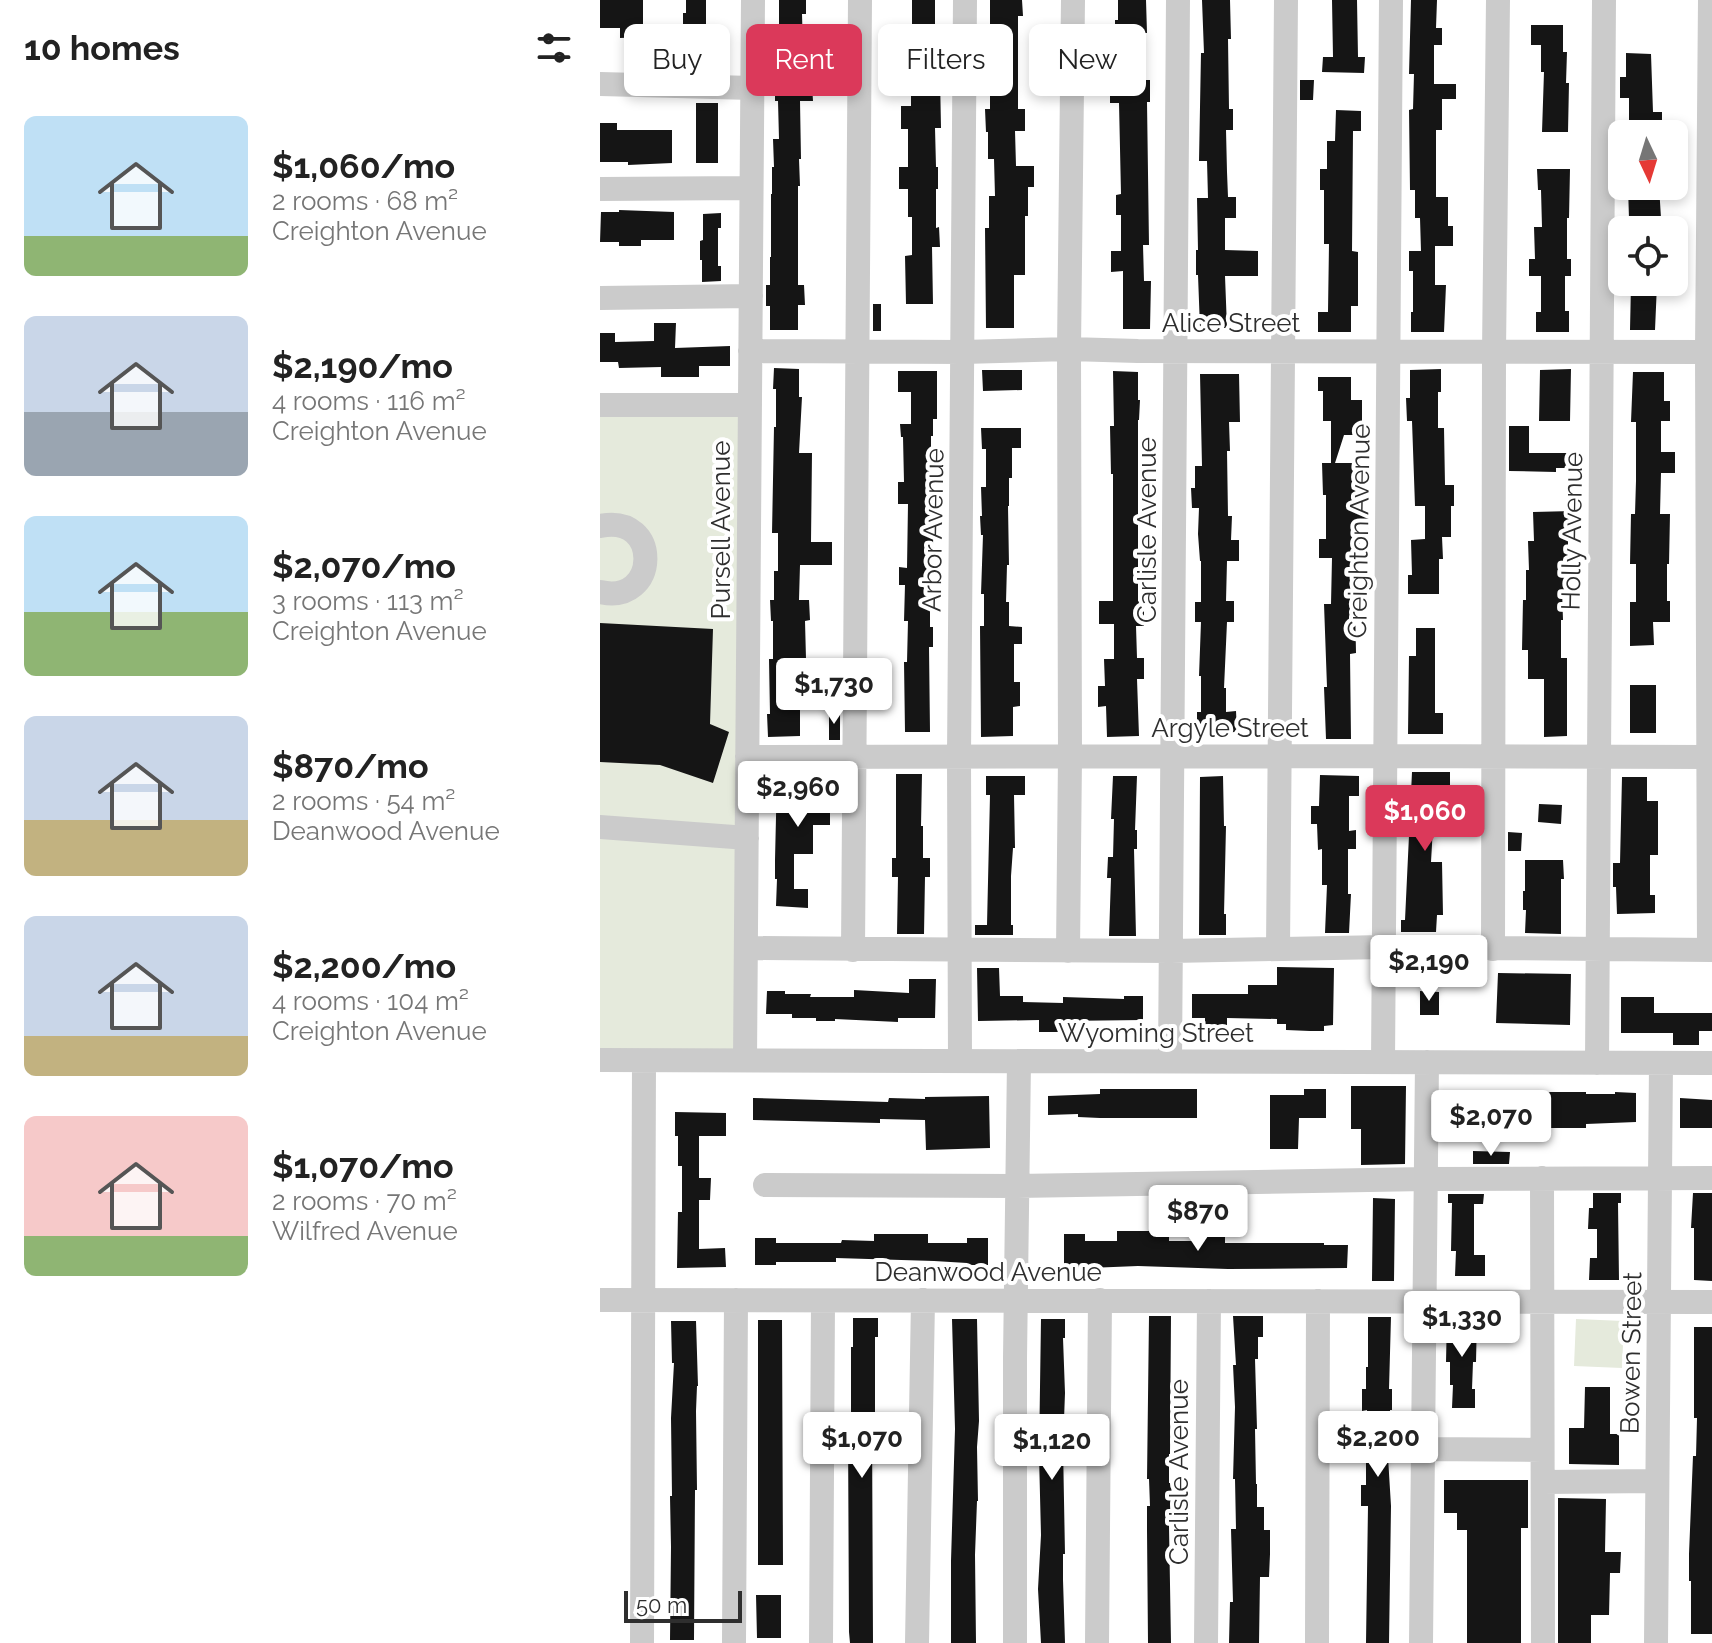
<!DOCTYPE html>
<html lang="en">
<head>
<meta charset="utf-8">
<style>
  body { margin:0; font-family:Raleway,sans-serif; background:#f2f2f2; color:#222; height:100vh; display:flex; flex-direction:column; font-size:30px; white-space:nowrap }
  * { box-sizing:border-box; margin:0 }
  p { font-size:26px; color:#767676 }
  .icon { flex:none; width:44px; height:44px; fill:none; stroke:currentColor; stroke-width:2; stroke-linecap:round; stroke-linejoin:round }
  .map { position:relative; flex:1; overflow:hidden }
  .sheet { display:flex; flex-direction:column; background:#fff; width:600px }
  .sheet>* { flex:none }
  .guide { position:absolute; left:24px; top:24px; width:760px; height:72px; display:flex; gap:16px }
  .needle { width:52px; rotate:176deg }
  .buttons { position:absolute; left:1008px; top:120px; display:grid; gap:16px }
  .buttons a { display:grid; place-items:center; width:80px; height:80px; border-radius:12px; background:#fff; box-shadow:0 4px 12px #0003; font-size:40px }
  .scale { position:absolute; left:24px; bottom:20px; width:118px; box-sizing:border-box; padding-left:8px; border:4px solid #2e2e2e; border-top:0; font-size:22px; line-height:28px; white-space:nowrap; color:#2e2e2e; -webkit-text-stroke:6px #fff; paint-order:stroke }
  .price { position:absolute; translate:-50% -68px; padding:0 18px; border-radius:8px; background:#fff; color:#222; font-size:26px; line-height:52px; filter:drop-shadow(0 2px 4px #0008) }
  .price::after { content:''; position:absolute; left:50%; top:48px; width:24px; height:18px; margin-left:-12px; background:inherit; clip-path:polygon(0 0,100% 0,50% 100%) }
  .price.on { background:#db395a; color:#fff }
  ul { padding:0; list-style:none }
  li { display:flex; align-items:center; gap:24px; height:200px; padding:0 24px }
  li span { display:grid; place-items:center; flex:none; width:224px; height:160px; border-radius:12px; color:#555 }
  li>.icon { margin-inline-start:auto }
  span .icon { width:96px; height:96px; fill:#fffc; stroke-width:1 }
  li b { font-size:34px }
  h2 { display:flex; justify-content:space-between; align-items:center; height:96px; padding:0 24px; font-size:34px }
  .tag { padding:0 28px; border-radius:12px; background:#fff; box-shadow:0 4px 12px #0003; font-size:28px; line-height:72px }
  .tag.on { background:#db395a; color:#fff }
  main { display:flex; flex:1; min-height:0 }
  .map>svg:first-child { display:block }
  .green { fill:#e5eadc }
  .building { fill:#151515 }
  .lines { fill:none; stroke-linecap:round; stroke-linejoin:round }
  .minor { stroke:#cbcbcb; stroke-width:24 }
  .labels { text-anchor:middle; stroke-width:8; stroke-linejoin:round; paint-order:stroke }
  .street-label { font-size:26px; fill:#2e2e2e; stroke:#fff }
</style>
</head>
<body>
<main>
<section class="sheet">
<h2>10 homes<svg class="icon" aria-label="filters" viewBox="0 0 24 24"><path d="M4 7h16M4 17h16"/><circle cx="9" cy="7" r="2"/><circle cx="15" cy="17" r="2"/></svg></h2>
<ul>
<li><span style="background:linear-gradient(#bfe0f5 75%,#8fb573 0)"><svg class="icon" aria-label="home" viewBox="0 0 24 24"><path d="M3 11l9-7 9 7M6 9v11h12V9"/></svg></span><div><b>$1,060/mo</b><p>2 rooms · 68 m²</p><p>Creighton Avenue</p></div></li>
<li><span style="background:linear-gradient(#c9d6e8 60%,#9aa5b1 0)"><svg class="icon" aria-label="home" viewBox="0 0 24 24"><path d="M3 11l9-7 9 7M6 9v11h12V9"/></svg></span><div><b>$2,190/mo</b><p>4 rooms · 116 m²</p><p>Creighton Avenue</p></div></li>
<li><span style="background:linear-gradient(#bfe0f5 60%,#8fb573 0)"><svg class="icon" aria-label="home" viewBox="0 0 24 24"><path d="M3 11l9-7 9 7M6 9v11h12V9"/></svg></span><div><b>$2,070/mo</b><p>3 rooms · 113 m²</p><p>Creighton Avenue</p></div></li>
<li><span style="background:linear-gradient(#c9d6e8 65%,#c2b280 0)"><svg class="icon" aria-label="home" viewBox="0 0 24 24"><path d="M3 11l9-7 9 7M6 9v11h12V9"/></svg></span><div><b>$870/mo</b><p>2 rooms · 54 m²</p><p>Deanwood Avenue</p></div></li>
<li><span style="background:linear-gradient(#c9d6e8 75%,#c2b280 0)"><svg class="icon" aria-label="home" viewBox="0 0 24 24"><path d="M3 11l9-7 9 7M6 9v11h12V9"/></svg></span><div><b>$2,200/mo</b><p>4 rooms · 104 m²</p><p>Creighton Avenue</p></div></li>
<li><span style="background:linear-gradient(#f6c9c9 75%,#8fb573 0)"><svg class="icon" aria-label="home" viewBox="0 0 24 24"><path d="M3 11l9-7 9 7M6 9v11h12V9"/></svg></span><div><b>$1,070/mo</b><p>2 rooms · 70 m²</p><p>Wilfred Avenue</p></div></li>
</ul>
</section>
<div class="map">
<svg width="1112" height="1643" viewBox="0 0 1112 1643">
  <rect width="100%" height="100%" fill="#fff"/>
  <path class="green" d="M0 405H150L145 1060H0Z
    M976 1319 1024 1321 1022 1368 974 1366Z"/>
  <path class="building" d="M0 0H43V37L20 38V28H0Z
    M86 0H106V39H83V13H86Z
    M179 0H206V14H202L204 85H212L213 101H200L201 159H199L200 186H198V285H204L205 305H198V330H170V306H166V285H170V257H171V194H172V167H174L173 139H179L178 101H175V25H179Z
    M312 0H335V52H337V76H340L341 128H335L336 167H338V189H336V228L339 227 340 247H332L333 304H306L305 256 312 255V217H308V189H299V167H308V129H301V106H311V72H310L308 24H312Z
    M390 0H422L423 16H418V109H425V131H415L416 166H434V187H428V216H425V275H414V328H386L385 228H389V196H395L394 159H388V132H386L385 109H390Z
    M518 0H546L547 33H542L544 80H550V102H547L549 245H543L544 281H551L550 329H523V271L511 272V251H521V215H516V195L521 194 519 103H510V80H524L523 33H515V20H518Z
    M602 0H630L631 39H628L629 109H633V130H626L627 172 628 197H636V218H625V250L658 251V276H625L627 328H600L598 275H596V250H598L597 198H608L607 161H599L601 53H604Z
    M732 0H757L758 57H765L764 73 722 72 723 57H733Z
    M811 0H837L836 28H842V45H834V84H856V99H842V130H836V197H848V226H853V246H835V285H846L844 332H811V312H813V271H809V251H821L820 218H815V190H810L809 110 813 109 814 74H809Z
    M931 25H963V52H967L966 83H969L968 132H942L944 72H941V45H931Z
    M1026 53 1051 54 1053 112H1062V132L1029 133V98H1020V77H1026Z
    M700 80H714L713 100H700Z
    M96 103H118V163H96Z
    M736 110 761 111V131H753L752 251 758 252V306H751V332H718V312H728L729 244H724V190H720V169H727V141H735Z
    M0 123H17V130H72V163L28 165V162H0Z
    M937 169H970L969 218H967V259H971V276H965V311H969V332H936V312H941V276H929V259H935L934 227H942L941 190H938Z
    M1028 186H1059L1061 218 1057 219V230H1032V219H1029Z
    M19 210 74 212V240H41V246H19V242H0L1 212H19Z
    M121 213V228H118V266H121V281L102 282V260H100V241L103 240V214Z
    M1031 284H1057L1055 330H1030Z
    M273 304H281V331H273Z
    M54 323H76L75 348 130 346V366H99V377H61V367L19 368 18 362H0V333H15V342L54 341Z
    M174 368 199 369V397H202L199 453H212L211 542H232V565H200L199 600H209L210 620 205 621 206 659H208L209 709H200V736L168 737 167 714H170L169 659H173V621H171L170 600H174V571H178V533H172L174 427H176V389H173Z
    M841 369V392H838V428H844L845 485H854V506H851V537H842L843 559H839V594H808V575H812L811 540 825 539V506H815L812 421H807L806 398H810V370Z
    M971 369 970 421H939L940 370Z
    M382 370H422V390L383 391Z
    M298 371H337V419H333V436H331V482H337V504H334L332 586 330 585V627H333V647H329L330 732H305L304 662H307L308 621H304L305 585H299V567L307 568 308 504H298V482H304L303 437H301L300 424H311V392H298Z
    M513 371 538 372V400H540L539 420H538V601H544V626H536L537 658H544V679H537L539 736 507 737 506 706 498 707V686H505L504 659H514V624H499V601H513V474H511L510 426H514Z
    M1033 372H1064V401H1070V421H1061V452H1075V473H1061L1060 514H1070L1069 564H1067V601H1070V622H1053L1054 645 1030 646V602H1036V564H1030L1031 514H1035L1036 481V422H1031Z
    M600 374H639L640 422H629L630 451H627L628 516H632L631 540H639V561H627L626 601H634V622H627L624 688H626V712L636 711 637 732 597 733V712H601V676H599L601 622H595V602H601V561H600L598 534 599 508H592L591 488H595V466H602Z
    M718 377H751V400H762V435H744L735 463H755L756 510H768L769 537H760V552H751L750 604H755L756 653 750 654 751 739H726L724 687H727L724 604H731L732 558H719V539H726V495H723L722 463H731V421H723V391H718Z
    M909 426H929V453H968V468H956V472L909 471Z
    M381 428H421V448H412V478H409V506H408L409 565H407L406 602H409V626L422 627V644H414V682H420V706L413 707V736L381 737 380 626H384V594H381L383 535H381L380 516H382L381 487H386V449H382Z
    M973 511V532H968V561H965V590H962L963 620H961V658H967V736L944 737V679H928V650H922L923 600H926V570H929L928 541H934L933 512Z
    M0 623 113 629 110 724 129 732 113 783 60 765 0 762Z
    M816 628H835V713H843V734H808L809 656H816Z
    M1030 685H1056V733H1030Z
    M229 712H240V740H229Z
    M812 772H850V796H841L840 827H833L831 862H842L843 915H837L836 932H801V920H805Z
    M177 774H230V825H213V854H194V889H208V908L176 906 177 879H175V860Z
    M296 774H322L321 826H323V858H330V877H325L324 934H297L298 877H292V858H296Z
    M720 775 759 776V796H749V831L756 830V849H748V894H751L749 933H725L727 885H722V849L718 850 717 824H711V806H719Z
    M386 776H425V795H414L415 848H413L411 876V925H413V935H375V925H387L390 795H386Z
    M513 776H537L535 830H537V849H534L536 936H509L511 878H507L508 857H513L514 819H511Z
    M623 776 624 826H626L624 914H626V935H599L600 777Z
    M1022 777H1047V801H1058V855H1050V895H1055V913L1017 914 1016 887H1013V863H1020Z
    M939 804 962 805 961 824 938 822Z
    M908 832 922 833 921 851H908Z
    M925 860H963L964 879H961V934L925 933 926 910H923V891H925Z
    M677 967 734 968 733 1025 724 1026V1031H710L686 1030V1024H677V1019L627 1018V1025H605V1018H592V994H648V985H677Z
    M377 968H399L400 996H423V1002L463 1003V997L524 999V996H543V1020L460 1021V1032H439V1020L378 1021Z
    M898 973 971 974 970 1025 896 1023Z
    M309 979H336L335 1018H298V1022L235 1019V1021H216V1018H192V1014H166L167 991H185V994H211L210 997H254V990L309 993Z
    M820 991 839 992V1015H820Z
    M1021 997H1054V1013H1112V1031H1099V1045H1073V1033H1021Z
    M751 1086H806L805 1164 761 1165V1129H751Z
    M500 1089H597V1118H500L478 1117V1114L448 1115V1096L500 1094Z
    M704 1089H726V1118H699L698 1149H670V1095H704Z
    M842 1092H861V1121H841Z
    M892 1092H986V1094H1015V1092L1036 1093V1122L986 1124V1128H915V1122H892Z
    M389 1096 390 1148 326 1150 325 1120 280 1119V1123L153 1120V1098L288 1102 289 1098 325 1099V1097Z
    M1080 1098 1112 1100V1128H1080Z
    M75 1112 126 1113V1136H99V1178H111L110 1200H99V1249L125 1248 126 1267 77 1268 78 1212H82V1166H78V1136H75Z
    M873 1151 910 1152 909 1164H873Z
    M993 1193H1021V1203H1018L1019 1280H989L990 1258H997V1229H988L989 1208H993Z
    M1093 1193H1112V1281L1094 1280V1228H1091Z
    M848 1194H884L883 1204H874V1255H885V1276H855L856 1251H851L852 1203H848Z
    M773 1198 795 1199 794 1281H772Z
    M517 1231H569V1241H604V1233H625V1243H724V1245H748L747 1268 628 1269 538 1266 464 1269V1234H485V1241H517Z
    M274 1234H328V1243H367V1238H388V1265H367V1263L334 1261 236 1258V1262H176V1265H155V1238H176V1243H241L242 1240 274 1241Z
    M549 1316H571L570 1454H569V1483H572L569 1526 571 1643H548L547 1530V1506H550L549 1479H547Z
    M633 1316H663V1337H658V1359H655L657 1429H655L656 1484H657V1507H664V1530H670V1554L669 1577H660L659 1643H629L630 1602H633L631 1529H636L635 1479H633L635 1407 633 1365H636Z
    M768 1317H791L789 1389H792V1410H790L791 1457H788L791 1506 789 1643H766L768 1506H761V1485H766V1462H769L767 1410 762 1411V1389H766V1367H768Z
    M847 1317H877L876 1362H873L872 1389H875V1408H852L853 1385H850V1362H846Z
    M253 1318H278V1337H275V1420H272L273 1643H250L249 1632 248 1426H251V1347H253Z
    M352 1319H377L379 1421 377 1447 378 1501H377L375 1555 376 1643H351V1561L355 1429Z
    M441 1319H465V1338H463L465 1393 463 1446 465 1554H463V1580L465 1643H441L438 1589 441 1535 439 1455Z
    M158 1320H182L183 1565H158Z
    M71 1321H96L98 1386H97L96 1411 97 1490H95L94 1640H70L71 1547 70 1496H72L71 1418 74 1363H72Z
    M1094 1327H1112V1634H1091V1581H1089V1554L1093 1456H1096L1097 1418H1094Z
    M985 1387H1010V1434H1019V1465L969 1464V1428H984Z
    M844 1480H928V1528H921V1643H867V1530H857V1513H844Z
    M958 1498 1006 1499 1005 1552H1021L1020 1573H1010L1009 1615H991V1643H958Z
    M156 1595H181V1638H157Z"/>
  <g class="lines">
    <path class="minor" d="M0 84 152 88
      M0 189 151 188
      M0 298 151 296
      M150 351 363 352 469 349 538 351 1112 352
      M0 405H150
      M0 526C62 513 59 606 0 592
      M147 757 785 756 1112 757
      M0 827 147 838
      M146 948 571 951 784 947 1112 950
      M678 949 686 0
      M893 949 894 352 898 0
      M253 950 260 0
      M1109 950 1107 352 1110 0
      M468 951 470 757 469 349 473 0
      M0 1060 1112 1063
      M145 1060 153 0
      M360 1061 359 756 365 0
      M570 1061 578 0
      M783 1062 791 0
      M997 1063 1004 0
      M942 1178 943 1643
      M165 1185 417 1186 826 1179 1112 1178
      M0 1300 1112 1302
      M823 1449 942 1450
      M943 1482 1057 1481
      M42 1643 44 1061
      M134 1643 136 1300
      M221 1643 223 1301
      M317 1643 323 1300
      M415 1643V1358L419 1061
      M497 1643 500 1300
      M606 1643 609 1301
      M717 1643 718 1301
      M821 1643 827 1062
      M1056 1643 1061 1063"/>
  </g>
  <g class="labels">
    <g class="street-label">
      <text x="631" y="332">Alice Street</text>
      <text transform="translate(121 530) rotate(-90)" y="9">Pursell Avenue</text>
      <text transform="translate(333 530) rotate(-89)" y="9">Arbor Avenue</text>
      <text transform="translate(547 530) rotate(-90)" y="9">Carlisle Avenue</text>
      <text transform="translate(759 531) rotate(-89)" y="9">Creighton Avenue</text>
      <text transform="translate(972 531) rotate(-89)" y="9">Holly Avenue</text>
      <text x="630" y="737">Argyle Street</text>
      <text x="556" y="1042">Wyoming Street</text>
      <text x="388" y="1281">Deanwood Avenue</text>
      <text transform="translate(1031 1353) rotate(-89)" y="9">Bowen Street</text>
      <text transform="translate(579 1472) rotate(-90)" y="9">Carlisle Avenue</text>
    </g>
  </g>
</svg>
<div class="buttons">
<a><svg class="needle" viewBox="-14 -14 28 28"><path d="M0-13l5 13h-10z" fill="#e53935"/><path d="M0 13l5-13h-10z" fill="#767676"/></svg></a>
<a><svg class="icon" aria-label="locate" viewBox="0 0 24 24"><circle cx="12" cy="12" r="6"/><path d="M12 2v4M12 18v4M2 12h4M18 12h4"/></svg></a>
</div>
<div class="scale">50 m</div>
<b class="price" style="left:234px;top:726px">$1,730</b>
<b class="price" style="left:198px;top:829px">$2,960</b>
<b class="price on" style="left:825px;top:853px">$1,060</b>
<b class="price" style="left:829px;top:1003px">$2,190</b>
<b class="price" style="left:891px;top:1158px">$2,070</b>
<b class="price" style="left:598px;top:1253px">$870</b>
<b class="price" style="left:862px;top:1359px">$1,330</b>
<b class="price" style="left:778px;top:1479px">$2,200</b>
<b class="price" style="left:262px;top:1480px">$1,070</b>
<b class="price" style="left:452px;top:1482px">$1,120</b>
<div class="guide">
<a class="tag">Buy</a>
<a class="tag on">Rent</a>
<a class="tag">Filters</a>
<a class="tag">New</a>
</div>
</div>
</main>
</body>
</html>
